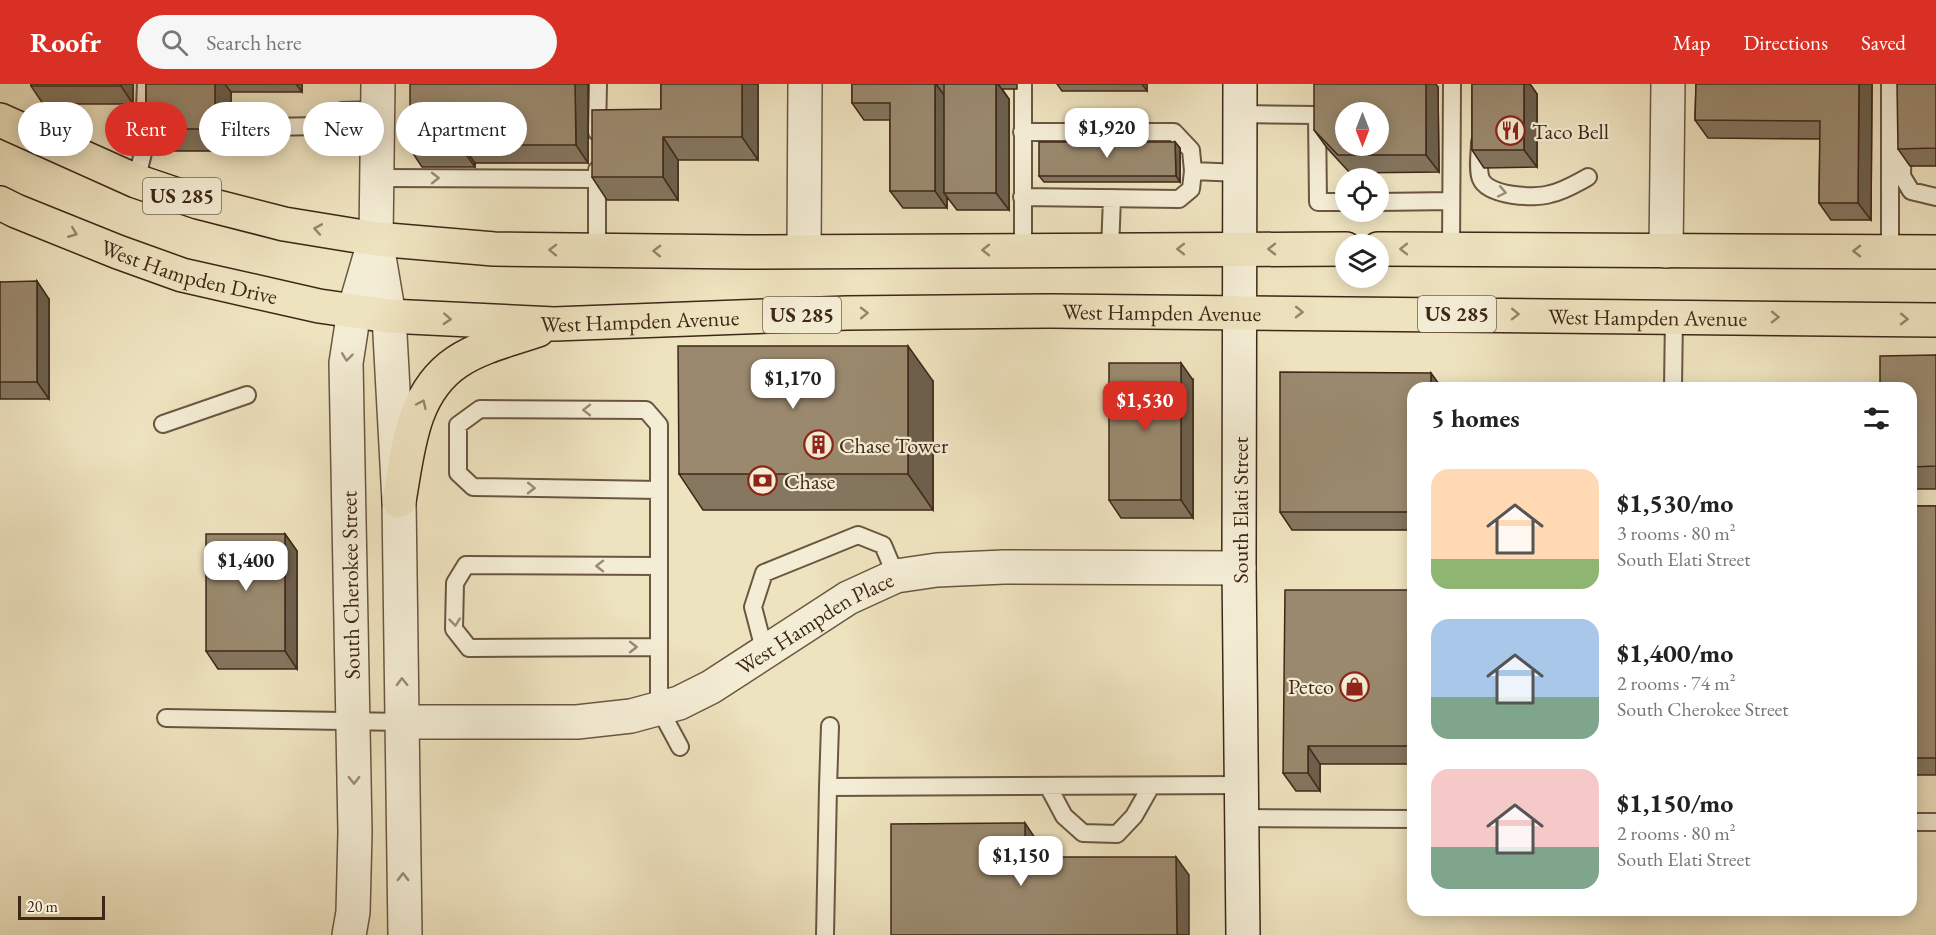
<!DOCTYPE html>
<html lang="en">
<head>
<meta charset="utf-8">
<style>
  body { margin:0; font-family:"EB Garamond",serif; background:#f6f6f6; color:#222; height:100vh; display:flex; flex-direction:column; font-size:22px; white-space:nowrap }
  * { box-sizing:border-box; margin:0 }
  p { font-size:20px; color:#767676 }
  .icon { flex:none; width:33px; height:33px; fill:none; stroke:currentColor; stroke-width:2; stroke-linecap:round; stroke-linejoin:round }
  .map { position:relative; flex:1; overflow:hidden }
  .drawer { position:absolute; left:1407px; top:298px; width:510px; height:534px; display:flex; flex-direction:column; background:#fff; border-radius:18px; box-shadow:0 3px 15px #0003 }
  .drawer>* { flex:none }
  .top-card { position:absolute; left:18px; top:18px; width:570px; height:54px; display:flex; gap:12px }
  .needle { width:39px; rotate:180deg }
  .fabs { position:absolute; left:1335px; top:18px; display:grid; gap:12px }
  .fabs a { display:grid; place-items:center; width:54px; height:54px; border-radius:50%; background:#fff; box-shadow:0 3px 15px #0003; font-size:30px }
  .scale { position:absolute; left:18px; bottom:15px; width:87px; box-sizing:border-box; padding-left:6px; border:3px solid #3f2717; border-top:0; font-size:16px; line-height:21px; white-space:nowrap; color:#3f2717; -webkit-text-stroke:4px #f4edd5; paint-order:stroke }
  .price { position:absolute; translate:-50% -51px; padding:0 14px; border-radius:12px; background:#fff; color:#222; font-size:20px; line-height:39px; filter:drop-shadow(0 2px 3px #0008) }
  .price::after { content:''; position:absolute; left:50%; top:36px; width:18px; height:14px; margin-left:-9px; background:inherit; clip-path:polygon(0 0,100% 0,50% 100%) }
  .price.on { background:#d93025; color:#fff }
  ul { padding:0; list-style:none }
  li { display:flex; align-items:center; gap:18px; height:150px; padding:0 24px }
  li span { display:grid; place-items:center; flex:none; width:168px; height:120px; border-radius:18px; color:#555 }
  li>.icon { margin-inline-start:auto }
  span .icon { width:72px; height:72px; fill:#fffc; stroke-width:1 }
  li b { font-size:26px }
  h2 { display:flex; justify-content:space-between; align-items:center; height:72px; padding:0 24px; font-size:26px }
  .pill { padding:0 21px; border-radius:27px; background:#fff; box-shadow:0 3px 15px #0003; font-size:21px; line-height:54px }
  .pill.on { background:#d93025; color:#fff }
  header { display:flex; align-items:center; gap:36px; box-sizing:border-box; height:84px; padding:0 30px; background:#d93025; color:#fff }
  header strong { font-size:28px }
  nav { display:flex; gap:33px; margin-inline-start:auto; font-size:21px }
  .search { width:420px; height:54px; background:#f6f6f6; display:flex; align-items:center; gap:15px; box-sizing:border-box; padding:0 21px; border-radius:33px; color:#767676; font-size:22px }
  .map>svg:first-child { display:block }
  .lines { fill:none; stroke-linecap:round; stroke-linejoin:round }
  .lane-casing { stroke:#6b5641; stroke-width:20 }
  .street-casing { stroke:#6b5641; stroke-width:36 }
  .secondary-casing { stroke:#3f2717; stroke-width:36 }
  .highway-casing { stroke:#3f2717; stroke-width:36 }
  .lane { stroke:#f4edd5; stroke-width:16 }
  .street { stroke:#f4edd5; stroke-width:33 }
  .secondary { stroke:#f4edd5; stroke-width:33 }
  .highway { stroke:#eee3bf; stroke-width:33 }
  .wall { fill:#84765f; stroke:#3f2717; stroke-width:1.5 }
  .shaded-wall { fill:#6c604d; stroke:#3f2717; stroke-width:1.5 }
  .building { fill:#9a896e; stroke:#3f2717; stroke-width:1.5; fill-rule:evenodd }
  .oneway { stroke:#9a8a76 }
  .oneway2 { stroke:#96856b }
  .labels { text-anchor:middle; stroke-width:4.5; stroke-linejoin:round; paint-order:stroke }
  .shield { fill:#f4edd5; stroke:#756250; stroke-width:1.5 }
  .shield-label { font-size:21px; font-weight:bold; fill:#3f2717 }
  .poi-label { font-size:22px; fill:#3f2717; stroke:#f4edd5; text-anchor:start }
  .street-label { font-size:22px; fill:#3f2717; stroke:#f4edd5 }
</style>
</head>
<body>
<header>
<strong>Roofr</strong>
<div class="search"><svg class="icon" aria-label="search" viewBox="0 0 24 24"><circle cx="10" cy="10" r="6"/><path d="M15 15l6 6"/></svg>Search here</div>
<nav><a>Map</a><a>Directions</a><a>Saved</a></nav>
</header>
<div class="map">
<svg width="1936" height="851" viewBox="0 0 1936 851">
  <rect width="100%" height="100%" fill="#eee3bf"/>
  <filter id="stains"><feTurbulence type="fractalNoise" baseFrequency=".00333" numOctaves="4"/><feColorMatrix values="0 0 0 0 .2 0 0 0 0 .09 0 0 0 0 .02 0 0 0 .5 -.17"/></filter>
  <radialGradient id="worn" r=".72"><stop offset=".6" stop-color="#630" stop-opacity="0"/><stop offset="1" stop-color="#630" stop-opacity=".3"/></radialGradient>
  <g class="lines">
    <defs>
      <path id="lane" d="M1023 0V166
        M1240 30 1317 31 1318 118H1346
        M269 43 318 42 342 27 377 26
        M597 48 598 0
        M1022 48H1174L1191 66 1193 87 1240 89
        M1903 49 1902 92 1911 107 1936 113
        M1480 58C1480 68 1477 86 1481 95 1488 112 1534 115 1550 110 1564 107 1575 100 1588 93
        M376 94 597 95
        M136 97 143 69 146 0
        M1022 113 1179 115 1191 105 1193 87
        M1378 118 1451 117
        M597 166V86
        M1110 166 1112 114
        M1451 166 1452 0
        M1890 168V0
        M1673 304 1674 232
        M163 340 247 311
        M659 406 473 403 458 389V341L480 325 646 326 659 341V624L680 663
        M659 482 466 481 455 499 454 545 469 564 659 563
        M765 569 753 523 764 489 858 451 883 461 896 492
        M166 634 403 638
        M1048 702 1064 732 1083 749 1117 750 1134 732 1151 702
        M828 703 830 642
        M1242 734 1413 735
        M1911 738H1936
        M825 851 828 703 1241 701"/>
      <g id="street">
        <path d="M378 0 376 155 389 232 399 417 405 851"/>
        <path d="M804 167 805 0"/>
        <path d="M1666 167 1668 0"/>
        <path id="s1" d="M403 638H577L631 632 679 619 711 603 848 514 896 492 937 486 1004 483 1239 484"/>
        <path d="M349 851 353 828 355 748 346 279 354 227 373 162"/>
      </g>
      <path id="secondary" d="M1240 0 1239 484 1243 851"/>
      <g id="highway">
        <path d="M0 36 136 97 198 118 284 140 376 155 494 165 746 168 1346 165"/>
        <path id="s2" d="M0 119 16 127 118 168 182 191 319 222 389 232 554 240 847 229 1050 227 1936 236"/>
        <path d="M1378 165 1936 168"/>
        <path d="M399 417C408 367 411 309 457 278 481 262 512 255 538 246"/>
      </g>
    </defs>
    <use href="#lane" class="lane-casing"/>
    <use href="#street" class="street-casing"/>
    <use href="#secondary" class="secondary-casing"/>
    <use href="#highway" class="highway-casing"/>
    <use href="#lane" class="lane"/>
    <use href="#street" class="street"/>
    <use href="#secondary" class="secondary"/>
    <use href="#highway" class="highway"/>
  </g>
  <path class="wall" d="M31 0H133V20H43L31 2Z
    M146 0H302V8H231V67H161L146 45Z
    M588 0V79H475V83H422L410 65Z
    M661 0H758V76H678V116H607L592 93 661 25Z
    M852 0H1017V5H1002L1009 15V126H957L947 113V124H903L890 107V36H864L852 19Z
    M1057 0H1147V7H1062Z
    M1472 0H1530L1537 10V83L1484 84 1472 66Z
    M1696 0H1872L1871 136H1831L1819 119 1820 55 1708 54 1695 36Z
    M1936 0V82H1910L1898 65Z
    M1438 3 1439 88 1350 89 1327 64 1314 46Z
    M1175 58 1180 64V98H1044L1039 92Z
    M0 198 49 215V315H0Z
    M1936 271V405H1911V304Z
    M1193 296V434H1121L1109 416Z
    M933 297V426H703L679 390Z
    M1413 304V446H1292L1280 428Z
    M1911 422H1936V691H1911Z
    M285 450 297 467V585H218L206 567Z
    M1413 506V680H1320V707H1296L1283 689Z"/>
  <path class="shaded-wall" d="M121 0H133V20L121 2Z
    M215 0H225L231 8V67L215 45Z
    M296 0H302V8Z
    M575 0H588V79L576 61Z
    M742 0H758V76L742 53Z
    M935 0H936L947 15 944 109 947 113V124L935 107Z
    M996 0H998L1009 15V126L996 109Z
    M1142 0H1147V7Z
    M1426 0H1436L1438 3 1439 88 1426 71Z
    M1524 0H1530L1537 10V83L1524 66Z
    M1859 0H1872L1871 136 1858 119Z
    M663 53 678 76V116L663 93Z
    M1175 58 1180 64V98L1176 92Z
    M462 61 475 79V83L462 65Z
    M37 197 49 215V315L37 298Z
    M908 262 933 297V426L908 390Z
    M1181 279 1193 296V434L1181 416Z
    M1431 289 1442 304H1431Z
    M285 450 297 467V585L285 567Z
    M1308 662 1320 680V707L1308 689Z
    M1025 739 1037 757V791L1025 773Z
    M1176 773 1189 791V851H1177Z"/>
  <path class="building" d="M31 0H121V2H31Z
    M146 0H215V45H146Z
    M410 0H575L576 61H462V65H410Z
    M661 0H742V53H663V93H592V26L661 25Z
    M852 0H935V107H890V19H852Z
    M944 0H996V109H944Z
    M1314 0H1426V71H1338L1314 46ZM1346 28H1378V62H1346Z
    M1472 0H1524V66H1472Z
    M1696 0H1859L1858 119H1819L1820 37 1695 36Z
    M1897 0H1936V64L1898 65Z
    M1039 58H1175L1176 92H1039Z
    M37 197V298H0V198Z
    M678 262H908V390H679Z
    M1936 271V382L1911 383V304H1880V272Z
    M1109 279H1181V416H1109Z
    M1280 288 1431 289V304H1413V428H1280Z
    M1911 422H1936V674H1911Z
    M206 450H285V567H206Z
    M1285 506H1413V662H1308V689H1283Z
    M1025 739V773H1176L1177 851H891V740Z"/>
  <defs><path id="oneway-chevron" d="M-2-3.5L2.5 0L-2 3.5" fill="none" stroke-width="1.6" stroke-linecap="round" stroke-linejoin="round" transform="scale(1.5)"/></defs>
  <g class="oneway">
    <use href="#oneway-chevron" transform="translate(435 94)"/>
    <use href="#oneway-chevron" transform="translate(1502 108) rotate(12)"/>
    <use href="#oneway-chevron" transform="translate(347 273) rotate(97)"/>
    <use href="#oneway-chevron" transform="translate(587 326) rotate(-180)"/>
    <use href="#oneway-chevron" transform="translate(531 404) rotate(1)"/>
    <use href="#oneway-chevron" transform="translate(600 482) rotate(-180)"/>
    <use href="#oneway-chevron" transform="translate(455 538) rotate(84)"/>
    <use href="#oneway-chevron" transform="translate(633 563)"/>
    <use href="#oneway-chevron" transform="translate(402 598) rotate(-91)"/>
    <use href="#oneway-chevron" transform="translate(354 696) rotate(89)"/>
    <use href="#oneway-chevron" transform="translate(403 793) rotate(-90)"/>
  </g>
  <g class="oneway2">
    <use href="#oneway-chevron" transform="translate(318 145) rotate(-170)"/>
    <use href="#oneway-chevron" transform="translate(73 149) rotate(22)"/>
    <use href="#oneway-chevron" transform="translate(1181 165) rotate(180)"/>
    <use href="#oneway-chevron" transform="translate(1272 165) rotate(-180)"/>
    <use href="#oneway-chevron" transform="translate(1404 165) rotate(-180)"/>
    <use href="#oneway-chevron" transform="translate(553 166) rotate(-179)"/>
    <use href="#oneway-chevron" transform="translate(986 166) rotate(180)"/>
    <use href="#oneway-chevron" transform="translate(657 167) rotate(-179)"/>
    <use href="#oneway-chevron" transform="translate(1857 167) rotate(-180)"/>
    <use href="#oneway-chevron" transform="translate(1299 228) rotate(1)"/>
    <use href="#oneway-chevron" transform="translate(864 229) rotate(-1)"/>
    <use href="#oneway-chevron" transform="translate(1515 230) rotate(1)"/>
    <use href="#oneway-chevron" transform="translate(1775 233) rotate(1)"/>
    <use href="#oneway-chevron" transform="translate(447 235) rotate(3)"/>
    <use href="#oneway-chevron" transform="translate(1904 235) rotate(1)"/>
    <use href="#oneway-chevron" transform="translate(422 320) rotate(-65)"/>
  </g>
  <defs>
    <symbol id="restaurant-ring" viewBox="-11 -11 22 22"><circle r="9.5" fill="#f4edd5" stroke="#8f2418" stroke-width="1.5"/><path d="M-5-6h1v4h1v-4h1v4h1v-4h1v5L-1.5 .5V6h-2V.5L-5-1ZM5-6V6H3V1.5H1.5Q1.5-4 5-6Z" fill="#8f2418"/></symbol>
    <symbol id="building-ring" viewBox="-11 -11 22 22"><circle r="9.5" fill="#f4edd5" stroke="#8f2418" stroke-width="1.5"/><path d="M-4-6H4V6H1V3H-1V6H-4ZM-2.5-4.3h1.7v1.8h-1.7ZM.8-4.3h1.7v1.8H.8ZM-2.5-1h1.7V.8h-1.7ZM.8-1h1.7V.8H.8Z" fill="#8f2418"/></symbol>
    <symbol id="bank-ring" viewBox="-11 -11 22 22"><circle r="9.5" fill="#f4edd5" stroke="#8f2418" stroke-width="1.5"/><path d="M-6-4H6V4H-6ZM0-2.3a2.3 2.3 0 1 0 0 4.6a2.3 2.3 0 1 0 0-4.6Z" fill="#8f2418"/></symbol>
    <symbol id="shop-ring" viewBox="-11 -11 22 22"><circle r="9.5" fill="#f4edd5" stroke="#8f2418" stroke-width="1.5"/><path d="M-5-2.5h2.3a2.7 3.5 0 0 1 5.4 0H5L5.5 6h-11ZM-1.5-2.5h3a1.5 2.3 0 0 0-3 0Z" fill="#8f2418"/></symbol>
  </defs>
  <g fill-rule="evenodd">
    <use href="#restaurant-ring" x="1494" y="30" width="33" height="33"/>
    <use href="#building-ring" x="802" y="344" width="33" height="33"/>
    <use href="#bank-ring" x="746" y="380" width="33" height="33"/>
    <use href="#shop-ring" x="1338" y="586" width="33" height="33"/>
  </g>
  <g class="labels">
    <g class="shield">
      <rect x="143" y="94" width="78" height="36" rx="4.5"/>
      <rect x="1418" y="212" width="78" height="36" rx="4.5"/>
      <rect x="763" y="213" width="78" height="36" rx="4.5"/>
    </g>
    <g class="shield-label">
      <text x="182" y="119">US 285</text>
      <text x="1457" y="237">US 285</text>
      <text x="802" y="238">US 285</text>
    </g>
    <g class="poi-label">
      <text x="1532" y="55">Taco Bell</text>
      <text x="839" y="369">Chase Tower</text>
      <text x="784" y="405">Chase</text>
      <text x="1334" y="610" text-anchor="end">Petco</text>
    </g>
    <g class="street-label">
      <text dy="8" stroke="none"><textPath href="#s2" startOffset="202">West Hampden Drive</textPath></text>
      <text dy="8" stroke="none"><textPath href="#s2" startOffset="1180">West Hampden Avenue</textPath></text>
      <text dy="8" stroke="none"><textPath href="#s2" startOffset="1666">West Hampden Avenue</textPath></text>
      <text dy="8" stroke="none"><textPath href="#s2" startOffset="658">West Hampden Avenue</textPath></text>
      <text transform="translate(1240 426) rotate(-90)" y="8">South Elati Street</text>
      <text transform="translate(350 501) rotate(-91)" y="8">South Cherokee Street</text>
      <text dy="8" stroke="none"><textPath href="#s1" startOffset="436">West Hampden Place</textPath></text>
    </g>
  </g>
  <rect width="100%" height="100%" filter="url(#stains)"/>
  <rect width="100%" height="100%" fill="url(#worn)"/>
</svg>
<div class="fabs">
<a><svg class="needle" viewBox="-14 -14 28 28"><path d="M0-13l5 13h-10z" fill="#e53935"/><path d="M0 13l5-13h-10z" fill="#767676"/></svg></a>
<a><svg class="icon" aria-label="locate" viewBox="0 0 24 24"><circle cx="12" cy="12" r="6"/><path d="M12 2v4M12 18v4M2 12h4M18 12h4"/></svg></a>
<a><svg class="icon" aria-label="layers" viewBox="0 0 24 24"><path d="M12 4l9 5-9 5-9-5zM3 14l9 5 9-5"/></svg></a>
</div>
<div class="scale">20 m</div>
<b class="price" style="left:1107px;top:75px">$1,920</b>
<b class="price" style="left:793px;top:326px">$1,170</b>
<b class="price on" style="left:1145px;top:348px">$1,530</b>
<b class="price" style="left:246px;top:508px">$1,400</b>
<b class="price" style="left:1021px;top:803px">$1,150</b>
<div class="top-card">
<a class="pill">Buy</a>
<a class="pill on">Rent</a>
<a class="pill">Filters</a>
<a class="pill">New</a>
<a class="pill">Apartment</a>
</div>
<section class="drawer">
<h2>5 homes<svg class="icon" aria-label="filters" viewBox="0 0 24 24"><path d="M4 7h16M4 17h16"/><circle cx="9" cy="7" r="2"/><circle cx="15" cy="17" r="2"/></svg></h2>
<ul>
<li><span style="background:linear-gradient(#ffd9b3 75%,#8fb573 0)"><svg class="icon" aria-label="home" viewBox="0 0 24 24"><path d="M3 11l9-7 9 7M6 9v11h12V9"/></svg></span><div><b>$1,530/mo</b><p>3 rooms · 80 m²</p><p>South Elati Street</p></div></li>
<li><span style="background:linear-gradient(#a9c7e8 65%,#7fa58c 0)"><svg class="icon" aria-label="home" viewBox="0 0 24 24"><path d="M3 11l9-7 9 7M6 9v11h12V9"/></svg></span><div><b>$1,400/mo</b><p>2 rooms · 74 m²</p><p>South Cherokee Street</p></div></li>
<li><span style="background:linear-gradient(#f6c9c9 65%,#7fa58c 0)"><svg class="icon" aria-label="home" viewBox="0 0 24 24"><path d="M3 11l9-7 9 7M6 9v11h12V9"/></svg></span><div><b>$1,150/mo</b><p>2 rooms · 80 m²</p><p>South Elati Street</p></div></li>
</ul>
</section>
</div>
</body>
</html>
